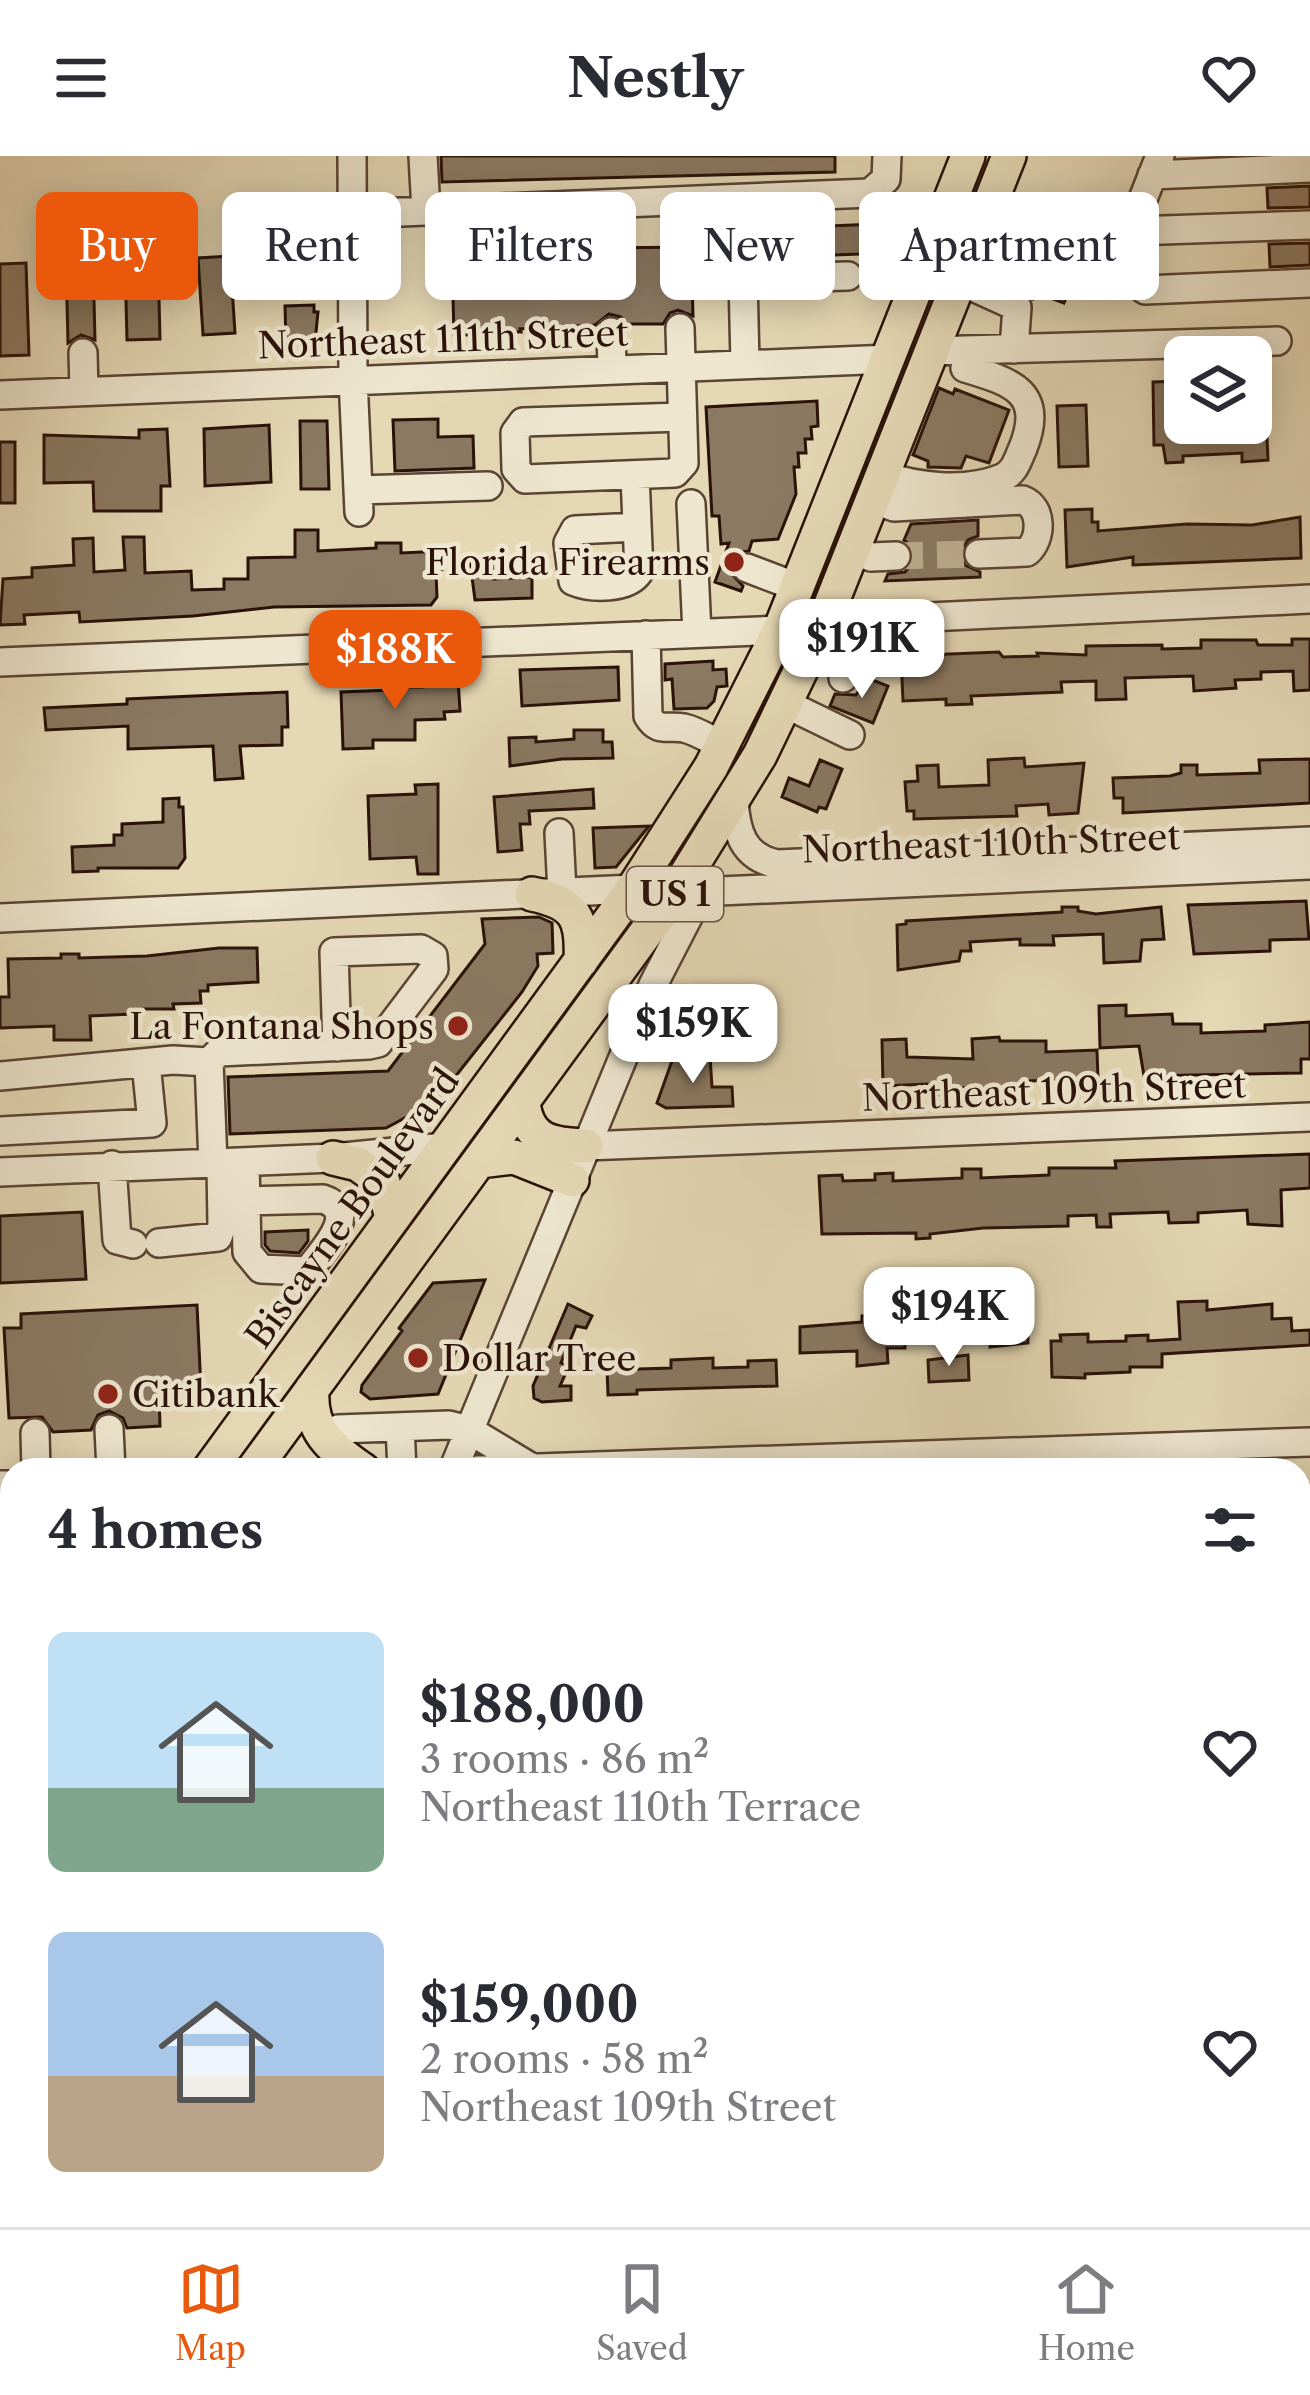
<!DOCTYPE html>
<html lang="en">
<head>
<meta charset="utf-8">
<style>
  body { margin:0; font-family:"Libre Caslon Text",serif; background:#f2f2f3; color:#2b2b33; height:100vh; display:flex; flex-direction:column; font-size:45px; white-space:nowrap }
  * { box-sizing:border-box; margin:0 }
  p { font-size:39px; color:#7c7c81 }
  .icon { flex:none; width:66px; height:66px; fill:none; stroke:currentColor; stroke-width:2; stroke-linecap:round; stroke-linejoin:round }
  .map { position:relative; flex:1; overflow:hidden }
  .drawer { position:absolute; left:0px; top:1302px; width:1311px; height:771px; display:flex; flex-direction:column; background:#fff; border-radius:36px 36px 0 0; box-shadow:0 6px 30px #0003 }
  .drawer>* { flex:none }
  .hud { position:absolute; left:36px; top:36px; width:1239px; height:108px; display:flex; gap:24px }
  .tools { position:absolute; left:1164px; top:180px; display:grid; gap:24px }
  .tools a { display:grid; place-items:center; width:108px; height:108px; border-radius:18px; background:#fff; box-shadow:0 6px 30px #0003; font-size:60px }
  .price { position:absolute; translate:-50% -102px; padding:0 27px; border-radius:24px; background:#fff; color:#222; font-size:39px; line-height:78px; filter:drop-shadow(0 3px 6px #0008) }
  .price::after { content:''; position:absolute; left:50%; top:72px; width:36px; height:27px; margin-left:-18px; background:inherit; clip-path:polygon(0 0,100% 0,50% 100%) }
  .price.selected { background:#ea580c; color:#fff }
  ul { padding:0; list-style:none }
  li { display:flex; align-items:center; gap:36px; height:300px; padding:0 48px }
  li span { display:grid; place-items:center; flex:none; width:336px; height:240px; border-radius:18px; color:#555 }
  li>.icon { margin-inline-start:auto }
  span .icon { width:144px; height:144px; fill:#fffc; stroke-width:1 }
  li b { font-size:51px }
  h2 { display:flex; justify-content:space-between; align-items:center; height:144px; padding:0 48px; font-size:51px }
  .tag { padding:0 42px; border-radius:18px; background:#fff; box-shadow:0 6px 30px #0003; font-size:42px; line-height:108px }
  .tag.selected { background:#ea580c; color:#fff }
  header { display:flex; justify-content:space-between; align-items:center; height:156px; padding:0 48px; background:#fff; font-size:54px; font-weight:700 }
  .menu { display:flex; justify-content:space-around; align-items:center; height:168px; border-top:3px solid #e1e1e2; background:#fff; font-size:33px; color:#7c7c81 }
  .menu a { display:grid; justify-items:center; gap:6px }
  .menu .selected { color:#ea580c }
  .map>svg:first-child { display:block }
  .building { fill:#8b7962; stroke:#2a1209; stroke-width:3 }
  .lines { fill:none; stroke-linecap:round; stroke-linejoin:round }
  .minor-tunnel { stroke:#c0b093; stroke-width:27; stroke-dasharray:27 14; stroke-linecap:butt }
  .minor-casing { stroke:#594434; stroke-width:32 }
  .major-casing { stroke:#2a1209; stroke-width:38 }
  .minor { stroke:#eee6cf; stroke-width:27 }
  .major { stroke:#e5d8b5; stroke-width:33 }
  .poi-dot { fill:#8f2418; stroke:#eee6cf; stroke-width:4.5 }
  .labels { text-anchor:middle; stroke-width:9; stroke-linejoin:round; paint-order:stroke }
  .shield { fill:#eee6cf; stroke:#655244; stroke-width:3 }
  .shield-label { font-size:33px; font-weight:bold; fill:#2a1209 }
  .street-label { font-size:36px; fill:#2a1209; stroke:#eee6cf }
  .poi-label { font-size:36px; fill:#2a1209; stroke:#eee6cf; text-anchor:end }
</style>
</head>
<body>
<header><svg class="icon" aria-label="menu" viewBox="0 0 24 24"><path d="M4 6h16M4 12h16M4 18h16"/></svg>Nestly<svg class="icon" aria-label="heart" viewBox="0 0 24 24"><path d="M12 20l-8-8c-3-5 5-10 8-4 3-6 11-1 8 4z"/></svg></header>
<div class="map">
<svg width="1310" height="2071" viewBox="0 0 1310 2071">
  <rect width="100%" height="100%" fill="#e5d8b5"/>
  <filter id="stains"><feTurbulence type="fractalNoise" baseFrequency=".00167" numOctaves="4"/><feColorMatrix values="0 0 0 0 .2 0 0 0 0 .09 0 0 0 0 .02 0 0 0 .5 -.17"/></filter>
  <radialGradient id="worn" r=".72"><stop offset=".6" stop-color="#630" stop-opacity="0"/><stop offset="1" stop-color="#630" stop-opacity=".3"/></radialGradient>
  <path class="building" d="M441 0H835V16L442 26Z
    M1310 30V51L1268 52 1267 32Z
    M900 67 901 88 867 90 860 98 731 103 729 74Z
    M518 80V97H511L512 126 545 125V113L597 110V92L691 91 693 160 678 154 670 157 663 168H627L621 161 609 158 595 169 520 173 521 176 471 175 472 179H454L453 142H460L459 103 495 102 494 82Z
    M316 83 317 113 261 115 260 85Z
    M1310 87V109L1270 111 1269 88Z
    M1063 93 1082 100 1064 147 1037 137 1033 143 1024 135 989 119 996 102 1007 106 1011 124 1028 129 1043 119 1053 95Z
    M230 100 235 177 203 179 198 102Z
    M158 104 160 183 127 184 125 105Z
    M66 105H93L95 184 81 179 68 187Z
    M26 107 29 199 0 200V108Z
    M314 149V156H318L315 186 286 187 285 150Z
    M1181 225 1182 267H1251V236H1265L1268 304 1242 306V297L1183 300V306L1166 307 1163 289H1154L1153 226Z
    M939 232 953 238 955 233 1009 254 989 307 966 300 961 312 928 311V305L913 299Z
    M817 245 818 270 811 271 812 283H805L806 297H798L799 311H794L796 338 778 383 752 385 749 395 737 397 731 405 730 416 743 430 741 435 715 426 729 387 721 388 719 360H712L706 251Z
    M1086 249 1088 310 1059 311 1057 250Z
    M438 263V281L473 280 474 312 395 315 393 264Z
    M300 265H327L329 333H301Z
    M269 269 271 326 205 330 204 273Z
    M167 273 170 330H161V355H94L93 326 44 327V279L139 282V274Z
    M0 286H15V347H0Z
    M1092 353V366H1098V375L1187 368 1252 369 1300 361 1301 402 1133 409V401L1067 411 1065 354Z
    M978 364V380L968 384 961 398 965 409 980 416V421L885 425 888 418 905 416 912 407V391L904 384 911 368Z
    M295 374H318V395L376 392V387H401V397L443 395V413L436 417 437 441 431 449 274 451 193 460 80 466 79 456 24 459 25 468 0 469 3 423 32 421V412L74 409 73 383 93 382 94 416 125 414 123 381H144L145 417 191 415 192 434 224 433V423H248V402L295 401Z
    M492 405 493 423 532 421V442L475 444 470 406Z
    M1292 483H1310V534L1294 535 1293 515 1261 516V523L1235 524 1236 532 1194 535 1193 520 1125 522 1126 543 1096 544V525L1061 526 1062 536 971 540 972 548 946 549V543L903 545 901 500 999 496 1003 501 1038 500 1037 497 1086 499V490L1162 489V493L1201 492V484H1256L1258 489H1292Z
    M713 505V514L726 513 727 530 717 531 714 545 707 552 674 553 672 523 665 524V508Z
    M618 511 619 544 522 550 520 514Z
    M867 522 888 530 873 567 830 550 835 538 856 539Z
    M458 523 460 555 444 556 445 563 415 564V584H373V592L343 593 341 536 392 534V531H423V525Z
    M287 536 288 571H282V589L240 590 243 622 215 624 213 590 128 593V570L46 574 44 552 127 548V543Z
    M574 574H603V586H612L613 602 562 603 510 610 509 582 536 581V586L574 583Z
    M1024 602 1025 611 1084 607 1078 657 1049 659 1048 648 1016 650 1017 660 914 663V655H907L905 626 918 625 917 610 938 609 939 631 989 629 988 604Z
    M1310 603V647L1123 657V642H1114L1113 622 1170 620 1181 617V609H1197V619L1260 617 1259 604Z
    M820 604 842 613 826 653 819 651 817 656 782 641 789 622 809 630Z
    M438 628V718H418L416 701 370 703 368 640 416 638 415 629Z
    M593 633 594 652 529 655 530 668H520L522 694 498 696 494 641Z
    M179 642V651H183L185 702 178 712H98V715L73 716 72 691 114 689V679H122V668L163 666V643Z
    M649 670 616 711 595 712 593 672Z
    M1306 745 1309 783 1270 784V795L1194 798 1188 749Z
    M1062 751H1078V755L1096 758 1161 751 1164 783 1142 784 1140 805 1104 807 1103 778 1053 780 1054 789H1020V783L970 786 971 795H961L959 805 898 814 897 769 906 768V765L1062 756Z
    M539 761 552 767 553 797 537 798 538 810 522 836 436 945 386 972 230 978 228 921 388 915 485 788 482 763Z
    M219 792H257L258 826 208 829V835H200L201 847 173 848 174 853H132V858L90 860 91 884H54V870L0 872V841H9L8 803 61 802V798H79V802L147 800Z
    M1126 849V860L1172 858 1173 868H1201V877L1265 875V869L1310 866V903H1301V917L1144 920 1139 890 1100 892 1099 850Z
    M999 881 1000 885H1046V896L1097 894 1098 923 1027 925V931L961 932V939L928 940 927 928 883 930 882 884 906 883 907 901 973 903 972 883Z
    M710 900 712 931H732L733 950 666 952 657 947 673 902Z
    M1310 998V1032L1281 1034 1282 1070 1248 1068 1247 1054 1198 1057V1066L1169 1067 1168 1056 1110 1058 1111 1071H1097L1096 1059 1068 1060V1070L983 1072 930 1078V1082L916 1083V1077L822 1078 819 1020 842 1019 843 1025 875 1024V1018L893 1017V1025L962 1022V1013H981V1022L1049 1019V1012H1116L1115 1005Z
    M82 1056 86 1123 0 1127V1060Z
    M308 1074V1085L299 1097 270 1095 265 1089V1076Z
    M485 1124 438 1238 370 1243 361 1236 362 1229 402 1175 399 1172 433 1127Z
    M1207 1145V1154L1272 1148V1163L1291 1162 1292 1175 1310 1174V1189L1162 1198V1211H1130V1216L1085 1218V1222L1052 1221 1051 1185H1061L1060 1179 1088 1178V1186L1126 1185V1180L1148 1179V1185L1180 1183 1178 1146Z
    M568 1148 592 1160 586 1172 576 1170 561 1207 569 1210 560 1230H571V1244L542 1246 534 1242 533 1230Z
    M197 1149 201 1234 159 1236 160 1270 127 1272 123 1262 109 1255 98 1259 91 1274 53 1276 42 1261 9 1262 4 1172H21V1158Z
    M1027 1154 1028 1187 990 1191 993 1156Z
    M904 1159 905 1192H887L888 1207 857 1210V1195L800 1197V1171L862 1166V1160Z
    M968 1199 969 1224 929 1226 928 1204Z
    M713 1202V1212L748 1211V1205L776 1204 777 1230 637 1234V1238L608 1239 607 1214 671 1212V1204Z"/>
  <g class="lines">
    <path class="minor-tunnel" d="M993 128 1004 104
      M896 400 979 398"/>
    <defs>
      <path id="minor" d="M352 0 353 222 359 356
        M423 0 426 55 870 37 886 23 887 0
        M1160 0 1137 58 1139 129 1145 134 1310 127
        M1152 19 1310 12
        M353 58 426 55
        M1134 75 1310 69
        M979 76 1030 96 1024 112
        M1030 96 1037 79 1079 72
        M960 125 1017 151 1014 193
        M680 172 684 307 675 317 525 323 516 313 515 277 523 266 682 261
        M611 176 612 212
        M930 195 1277 185
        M83 197 84 235
        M745 207 743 123 848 120
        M0 239 890 203
        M635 319 639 416C628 433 592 433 573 425L568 387 575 374 637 371
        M881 319C917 331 965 337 1002 322 1015 316 1017 305 1023 292 1045 236 1012 226 965 212
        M358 334 488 330
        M872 343 894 351 1023 344C1043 352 1042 383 1027 396L979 398
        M691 348 697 477
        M852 394 871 401 896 400
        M747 412 797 431
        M824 466 1310 443
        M646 479 648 560C658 577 667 569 684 572 697 575 711 584 723 590
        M0 506 780 474
        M843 522 862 501 877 463
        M786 548 850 579
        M734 644C736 676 743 701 777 708L1310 685
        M559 677 562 736
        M675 737 1310 709
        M0 762 633 733
        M0 920 173 904 209 906
        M0 975 152 967 146 907
        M586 990 1310 961
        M245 1006 247 1096 261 1113 308 1115C322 1095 362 1056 323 1043L246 1045
        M213 1007 209 906 219 896 369 889 378 887 434 813 433 800 421 793 334 796 337 891
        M112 1009 117 1084 133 1088
        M0 1016 333 1002 445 991
        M159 1087 218 1081 222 1070 221 1007
        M400 1271 402 1314
        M109 1273 111 1314
        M338 1273 449 1269 469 1274 532 1312
        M35 1277 36 1314
        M453 1314 653 829 701 736
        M478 1314 1310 1286
        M0 1329H12
        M1299 1465 1310 1464
        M0 1485H12
        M1299 1890H1310
        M1299 1998 1310 1997
        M0 2055 12 2054
        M830 2061 831 2071
        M946 2061 947 2071
        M1254 2061 1260 2071
        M651 2071 663 2061
        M1303 2071 1299 2052 1310 2044"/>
      <path id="major" d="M532 738C576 747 583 762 581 805
        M523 946C527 985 551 989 586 990
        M333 1002 358 1008 383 1026 392 1062
        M480 1005 514 1001 572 1024
        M312 1233C309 1275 331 1292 363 1314
        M209 1314 633 733 711 611 780 474 968 0
        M253 1314 675 737 760 599 824 466 1009 0
        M0 1597 12 1581
        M0 1660 12 1643"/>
    </defs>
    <use href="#minor" class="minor-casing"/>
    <use href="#major" class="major-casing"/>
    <use href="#minor" class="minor"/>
    <use href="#major" class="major"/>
  </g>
  <g class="poi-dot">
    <circle cx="734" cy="406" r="12"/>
    <circle cx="458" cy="870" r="12"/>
    <circle cx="418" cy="1202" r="12"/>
    <circle cx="108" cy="1238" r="12"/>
  </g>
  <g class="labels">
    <rect class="shield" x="627" y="711" width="96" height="54" rx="9"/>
    <g class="shield-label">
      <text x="675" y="750">US 1</text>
    </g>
    <g class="street-label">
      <text transform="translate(443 183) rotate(-2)" y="13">Northeast 111th Street</text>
      <text transform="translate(991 687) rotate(-2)" y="13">Northeast 110th Street</text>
      <text transform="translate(1054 935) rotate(-2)" y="13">Northeast 109th Street</text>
      <text transform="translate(352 1052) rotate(-54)" y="13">Biscayne Boulevard</text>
    </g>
    <g class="poi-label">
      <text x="710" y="419">Florida Firearms</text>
      <text x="434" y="883">La Fontana Shops</text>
      <text x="442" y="1215" text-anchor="start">Dollar Tree</text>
      <text x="132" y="1251" text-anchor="start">Citibank</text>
    </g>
  </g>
  <rect width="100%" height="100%" filter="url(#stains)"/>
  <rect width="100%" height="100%" fill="url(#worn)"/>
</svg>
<div class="tools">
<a><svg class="icon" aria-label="layers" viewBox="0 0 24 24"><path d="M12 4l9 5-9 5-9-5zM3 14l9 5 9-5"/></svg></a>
</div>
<b class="price" style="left:862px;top:545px">$191K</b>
<b class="price selected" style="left:395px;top:556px">$188K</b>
<b class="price" style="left:693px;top:930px">$159K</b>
<b class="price" style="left:949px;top:1213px">$194K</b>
<div class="hud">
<a class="tag selected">Buy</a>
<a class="tag">Rent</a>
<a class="tag">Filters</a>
<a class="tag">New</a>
<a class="tag">Apartment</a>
</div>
<section class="drawer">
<h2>4 homes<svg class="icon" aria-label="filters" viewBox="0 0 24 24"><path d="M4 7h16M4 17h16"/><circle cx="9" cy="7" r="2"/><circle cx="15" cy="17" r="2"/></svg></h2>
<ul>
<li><span style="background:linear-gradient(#bfe0f5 65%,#7fa58c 0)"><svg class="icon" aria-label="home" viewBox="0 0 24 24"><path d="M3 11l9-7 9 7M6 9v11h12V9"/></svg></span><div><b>$188,000</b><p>3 rooms · 86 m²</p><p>Northeast 110th Terrace</p></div><svg class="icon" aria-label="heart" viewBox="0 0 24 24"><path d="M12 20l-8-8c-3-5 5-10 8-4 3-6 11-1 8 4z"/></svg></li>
<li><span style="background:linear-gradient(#a9c7e8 60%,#b9a48a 0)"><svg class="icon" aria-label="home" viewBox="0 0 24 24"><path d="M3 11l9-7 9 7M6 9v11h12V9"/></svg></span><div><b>$159,000</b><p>2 rooms · 58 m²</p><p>Northeast 109th Street</p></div><svg class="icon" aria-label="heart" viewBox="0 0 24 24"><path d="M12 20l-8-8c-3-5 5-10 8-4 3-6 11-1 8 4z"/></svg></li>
</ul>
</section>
</div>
<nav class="menu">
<a class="selected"><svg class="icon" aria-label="map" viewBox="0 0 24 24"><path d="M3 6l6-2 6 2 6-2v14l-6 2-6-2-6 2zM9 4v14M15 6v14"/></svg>Map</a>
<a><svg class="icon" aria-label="saved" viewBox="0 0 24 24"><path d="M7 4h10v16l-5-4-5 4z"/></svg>Saved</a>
<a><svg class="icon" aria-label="home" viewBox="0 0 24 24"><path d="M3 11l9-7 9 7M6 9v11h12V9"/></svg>Home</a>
</nav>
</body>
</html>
